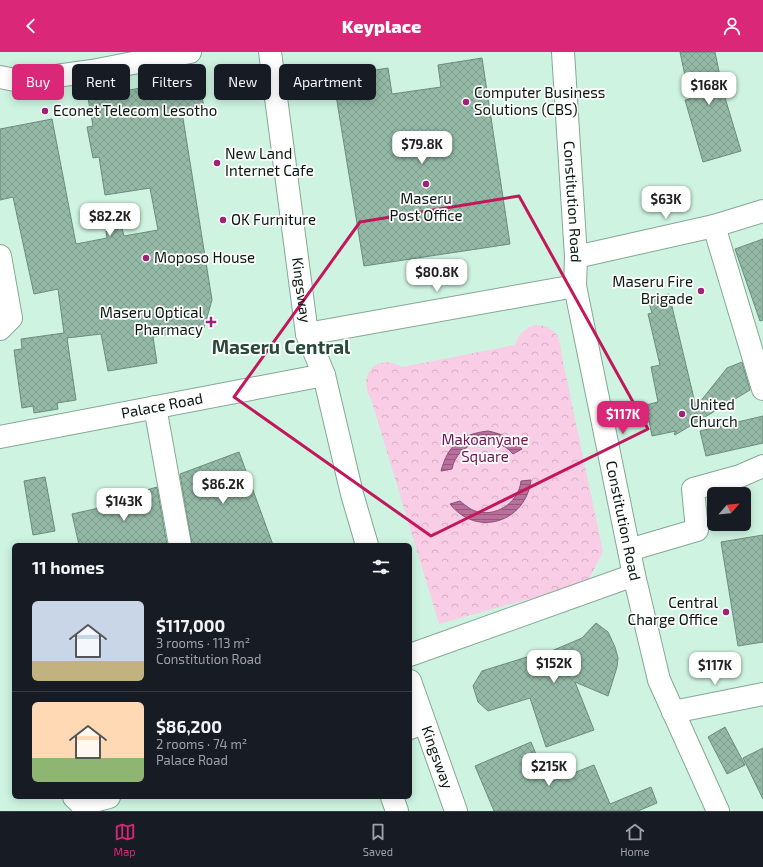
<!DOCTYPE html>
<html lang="en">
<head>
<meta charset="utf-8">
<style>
  body { margin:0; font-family:"Exo 2",sans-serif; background:#20242c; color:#f1f3f6; height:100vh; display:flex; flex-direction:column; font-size:15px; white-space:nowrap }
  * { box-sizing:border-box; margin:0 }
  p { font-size:13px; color:#9ea1a6 }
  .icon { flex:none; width:22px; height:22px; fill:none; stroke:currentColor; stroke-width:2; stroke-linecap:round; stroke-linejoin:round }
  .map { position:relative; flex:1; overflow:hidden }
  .details { position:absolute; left:12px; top:491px; width:400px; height:256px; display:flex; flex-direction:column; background:#171b24; border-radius:6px; box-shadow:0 2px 10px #0003 }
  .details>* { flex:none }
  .hud { position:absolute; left:12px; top:12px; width:400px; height:36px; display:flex; gap:8px }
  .needle { width:26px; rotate:63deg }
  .tools { position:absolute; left:707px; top:435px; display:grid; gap:8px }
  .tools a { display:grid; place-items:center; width:44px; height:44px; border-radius:6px; background:#171b24; box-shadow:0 2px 10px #0003; font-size:20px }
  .price { position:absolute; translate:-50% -34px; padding:0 9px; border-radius:8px; background:#fff; color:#222; font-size:13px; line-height:26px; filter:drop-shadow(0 1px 2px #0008) }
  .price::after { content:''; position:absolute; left:50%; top:24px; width:12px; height:9px; margin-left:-6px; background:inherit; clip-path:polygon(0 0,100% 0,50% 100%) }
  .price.current { background:#db2777; color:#fff }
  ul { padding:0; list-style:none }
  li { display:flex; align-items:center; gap:12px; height:100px; padding:0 20px }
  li+li { border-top:1px solid #363941 }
  li span { display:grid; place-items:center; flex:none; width:112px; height:80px; border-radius:6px; color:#555 }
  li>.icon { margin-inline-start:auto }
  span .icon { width:48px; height:48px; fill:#fffc; stroke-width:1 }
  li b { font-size:17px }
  h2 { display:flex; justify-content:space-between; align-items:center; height:48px; padding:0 20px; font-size:17px }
  .tag { padding:0 14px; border-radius:6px; background:#171b24; box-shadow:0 2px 10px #0003; font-size:14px; line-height:36px }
  .tag.current { background:#db2777; color:#fff }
  header { display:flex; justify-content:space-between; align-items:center; height:52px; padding:0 20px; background:#db2777; color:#fff; font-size:18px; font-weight:800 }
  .dock { display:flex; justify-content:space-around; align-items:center; height:56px; border-top:1px solid #363941; background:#171b24; font-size:11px; color:#9ea1a6 }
  .dock a { display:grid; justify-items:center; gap:2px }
  .dock .current { color:#db2777 }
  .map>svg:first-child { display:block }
  .park { fill:url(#park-crowns) }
  .water { fill:url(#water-rules); stroke:#855472 }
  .building { fill:url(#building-cross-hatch); stroke:#6a8d7b }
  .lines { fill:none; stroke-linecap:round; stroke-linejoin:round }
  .minor-casing { stroke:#84a896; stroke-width:24 }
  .major-casing { stroke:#84a896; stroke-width:24 }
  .minor { stroke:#fff; stroke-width:22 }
  .major { stroke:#fff; stroke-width:22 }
  .marked { fill:none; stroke:#c2185b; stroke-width:3; stroke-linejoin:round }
  .poi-dot { fill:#9e2277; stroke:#fff; stroke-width:1.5 }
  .labels { text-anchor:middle; stroke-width:3.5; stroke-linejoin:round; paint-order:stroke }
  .poi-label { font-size:15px; fill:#0a1811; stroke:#fff; text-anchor:start }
  .street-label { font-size:15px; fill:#0a1811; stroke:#fff }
  .park-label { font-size:15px; fill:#701253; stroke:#fff }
  .district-label { font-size:19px; font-weight:bold; fill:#284939; stroke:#fff }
</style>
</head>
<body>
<header><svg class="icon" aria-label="back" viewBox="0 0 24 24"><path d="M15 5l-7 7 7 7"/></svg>Keyplace<svg class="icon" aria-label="person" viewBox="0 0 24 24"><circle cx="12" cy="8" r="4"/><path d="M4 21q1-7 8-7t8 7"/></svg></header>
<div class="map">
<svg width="763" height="759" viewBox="0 0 763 759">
  <defs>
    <pattern id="park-crowns" width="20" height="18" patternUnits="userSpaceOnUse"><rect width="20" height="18" fill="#f9cde5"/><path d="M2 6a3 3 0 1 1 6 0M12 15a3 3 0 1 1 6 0" fill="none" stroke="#d4afc3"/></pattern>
    <pattern id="water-rules" width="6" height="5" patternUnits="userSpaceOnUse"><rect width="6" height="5" fill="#ba6e9b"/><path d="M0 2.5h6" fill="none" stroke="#95597d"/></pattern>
    <pattern id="building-cross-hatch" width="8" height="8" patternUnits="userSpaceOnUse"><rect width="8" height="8" fill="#94b9a6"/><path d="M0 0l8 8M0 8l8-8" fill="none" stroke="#7e9e8e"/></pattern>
  </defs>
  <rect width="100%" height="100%" fill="#cef4e1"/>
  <path class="park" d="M534 273C552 273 561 282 561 300L603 500 587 531 439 572 371 347C356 323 378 300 402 315L515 293C518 283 524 277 534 273Z"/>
  <path class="water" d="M488 379C503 382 512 387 522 397L513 402C495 380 457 389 452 417L441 419C448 393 461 382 488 379Z
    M531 428C526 470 477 486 450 452L460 449C466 454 472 459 479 460 499 464 519 449 521 429Z"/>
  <path class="building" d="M680 0H715L723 39 741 99 703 110 685 48 690 47Z
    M482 6 510 192 364 214 333 25 388 16 392 42 441 35 438 13Z
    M198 25 204 55 182 60 212 248 204 276 153 285 157 311 108 319 101 282 67 286 76 348 57 351 58 357 34 361 33 354 22 356 14 298 22 297 21 287 64 281 58 237 34 242 13 145 0 148V77L52 67 76 192 107 186 106 179 122 176 124 184 158 178 150 136 105 143 99 105 93 106 87 75 93 74 88 46Z
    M763 187V268L760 269 735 197Z
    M669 242 696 355 727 316 742 310 750 338 675 383 674 382 676 379 652 384 646 353 658 350 651 315 660 313 648 262 652 261 648 247Z
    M763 364V391L706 404 700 379Z
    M239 400 273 493H192L180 422Z
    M45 425 55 479 33 483 24 429Z
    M157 435 167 493H79L72 462 117 452 116 447Z
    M763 483V590L738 594 721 490Z
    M596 571 608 580 615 595 618 606 617 615 608 644 575 630 594 678 546 695 530 646 488 659 478 650 473 634 482 619 527 605 528 609 582 586Z
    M725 675 745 713 727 722 708 685Z
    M531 690 548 731 594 713 610 752 651 735 657 751 638 759H494L475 714Z
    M763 696V747L743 706Z"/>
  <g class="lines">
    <defs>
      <g id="minor">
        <path id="s1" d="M563 0 576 205 575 234 634 523 659 628 718 759"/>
        <path d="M0 25 20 29 92 19 190 0"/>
        <path d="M714 174 763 337"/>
        <path d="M576 205 714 174 763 159"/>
        <path d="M0 277 11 266 0 204"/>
        <path d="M307 282 575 234"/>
        <path d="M155 355 180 493"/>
        <path id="s2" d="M0 385 324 323"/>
        <path d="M629 498 697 478 693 437 740 424 763 414"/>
        <path d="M410 603 634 523"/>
        <path d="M673 660 763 642"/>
        <path d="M410 676 424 671"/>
        <path d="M74 745 79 750H90L109 745"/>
        <path d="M392 745 397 759"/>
      </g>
      <g id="major">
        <path id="s3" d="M270 0 307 282 324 323 352 442 367 493"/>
        <path id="s4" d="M410 629 456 759"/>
      </g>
    </defs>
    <use href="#minor" class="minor-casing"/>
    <use href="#major" class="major-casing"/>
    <use href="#minor" class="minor"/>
    <use href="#major" class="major"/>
  </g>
  <path class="marked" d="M519 144 648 377 431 484 234 345 360 170Z"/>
  <g class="poi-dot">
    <circle cx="466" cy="50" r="4"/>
    <circle cx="45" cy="59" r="4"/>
    <circle cx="217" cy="111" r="4"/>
    <circle cx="426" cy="132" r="4"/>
    <circle cx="223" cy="168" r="4"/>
    <circle cx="146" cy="206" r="4"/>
    <circle cx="701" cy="239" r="4"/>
    <path d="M209 264h4v4h4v4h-4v4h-4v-4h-4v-4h4z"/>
    <circle cx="682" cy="362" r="4"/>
    <circle cx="726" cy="560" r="4"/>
  </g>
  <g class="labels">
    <g class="poi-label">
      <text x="474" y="46">Computer Business<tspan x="474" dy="17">Solutions (CBS)</tspan></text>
      <text x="53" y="64">Econet Telecom Lesotho</text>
      <text x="225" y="107">New Land<tspan x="225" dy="17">Internet Cafe</tspan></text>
      <text x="426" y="152" text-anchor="middle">Maseru<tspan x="426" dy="17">Post Office</tspan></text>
      <text x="231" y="173">OK Furniture</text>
      <text x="154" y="211">Moposo House</text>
      <text x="693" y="235" text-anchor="end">Maseru Fire<tspan x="693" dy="17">Brigade</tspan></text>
      <text x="203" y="266" text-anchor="end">Maseru Optical<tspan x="203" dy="17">Pharmacy</tspan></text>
      <text x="690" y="358">United<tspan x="690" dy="17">Church</tspan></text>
      <text x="718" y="556" text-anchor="end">Central<tspan x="718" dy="17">Charge Office</tspan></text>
    </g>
    <g class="street-label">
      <text dy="5" stroke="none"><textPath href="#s1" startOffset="150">Constitution Road</textPath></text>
      <text dy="5" stroke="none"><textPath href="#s3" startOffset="240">Kingsway</textPath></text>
      <text dy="5" stroke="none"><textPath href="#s2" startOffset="165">Palace Road</textPath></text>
      <text dy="5" stroke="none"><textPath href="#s1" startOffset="474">Constitution Road</textPath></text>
      <text dy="5" stroke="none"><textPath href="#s4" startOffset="81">Kingsway</textPath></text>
    </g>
    <g class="park-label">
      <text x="485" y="393">Makoanyane<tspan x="485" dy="17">Square</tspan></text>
    </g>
    <g class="district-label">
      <text x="281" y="302">Maseru Central</text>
    </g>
  </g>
</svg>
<div class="tools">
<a><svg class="needle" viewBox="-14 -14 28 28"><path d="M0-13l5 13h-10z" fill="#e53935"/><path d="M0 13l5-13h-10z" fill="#9ea1a6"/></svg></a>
</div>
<b class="price" style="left:709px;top:54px">$168K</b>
<b class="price" style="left:422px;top:113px">$79.8K</b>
<b class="price" style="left:666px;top:168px">$63K</b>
<b class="price" style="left:110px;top:185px">$82.2K</b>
<b class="price" style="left:437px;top:241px">$80.8K</b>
<b class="price current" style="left:623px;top:383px">$117K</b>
<b class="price" style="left:223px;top:453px">$86.2K</b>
<b class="price" style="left:124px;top:470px">$143K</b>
<b class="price" style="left:554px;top:632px">$152K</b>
<b class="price" style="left:715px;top:634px">$117K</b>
<b class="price" style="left:549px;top:735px">$215K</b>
<div class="hud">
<a class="tag current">Buy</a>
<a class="tag">Rent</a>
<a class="tag">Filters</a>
<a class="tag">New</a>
<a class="tag">Apartment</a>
</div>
<section class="details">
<h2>11 homes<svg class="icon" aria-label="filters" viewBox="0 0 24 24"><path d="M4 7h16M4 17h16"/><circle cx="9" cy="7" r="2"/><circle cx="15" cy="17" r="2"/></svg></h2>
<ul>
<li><span style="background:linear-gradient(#c9d6e8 75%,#c2b280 0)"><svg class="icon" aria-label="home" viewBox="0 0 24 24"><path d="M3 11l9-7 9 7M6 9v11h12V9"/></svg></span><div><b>$117,000</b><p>3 rooms · 113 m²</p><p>Constitution Road</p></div></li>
<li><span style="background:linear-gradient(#ffd9b3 70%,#8fb573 0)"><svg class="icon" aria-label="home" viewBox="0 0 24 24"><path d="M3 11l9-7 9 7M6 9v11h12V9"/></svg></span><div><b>$86,200</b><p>2 rooms · 74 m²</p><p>Palace Road</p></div></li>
</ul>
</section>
</div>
<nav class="dock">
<a class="current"><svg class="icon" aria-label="map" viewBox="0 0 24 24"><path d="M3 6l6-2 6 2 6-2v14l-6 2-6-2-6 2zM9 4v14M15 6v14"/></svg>Map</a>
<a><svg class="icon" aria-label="saved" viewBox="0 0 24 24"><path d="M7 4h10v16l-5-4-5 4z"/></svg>Saved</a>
<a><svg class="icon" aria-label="home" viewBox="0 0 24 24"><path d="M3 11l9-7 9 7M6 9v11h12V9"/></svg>Home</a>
</nav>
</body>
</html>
